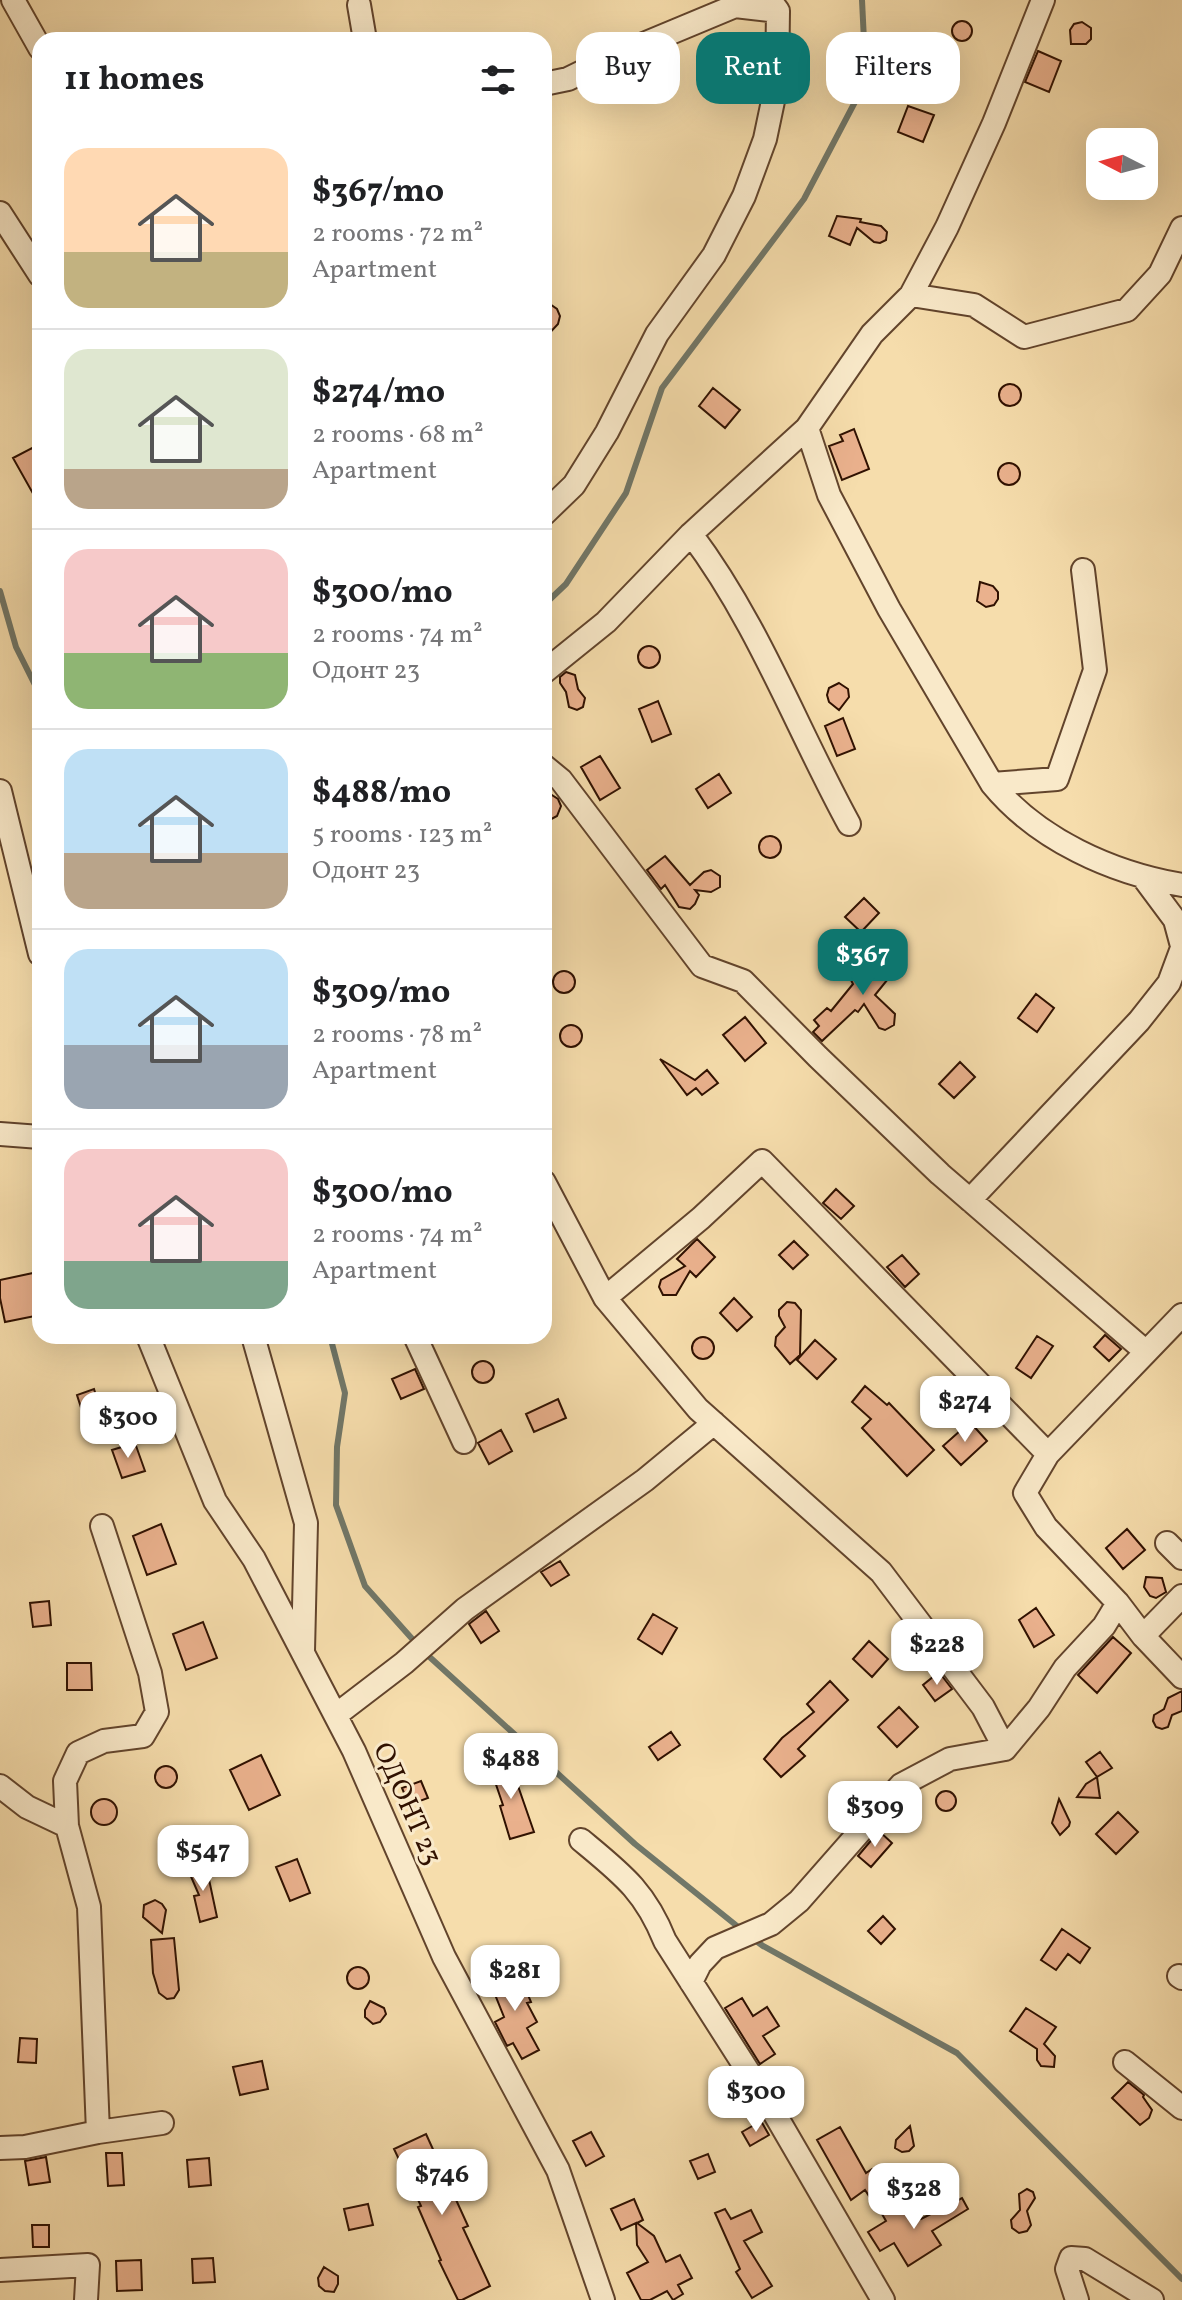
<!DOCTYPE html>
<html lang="en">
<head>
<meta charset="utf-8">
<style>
  body { margin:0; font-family:Vollkorn,serif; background:#f6f6f6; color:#202124; height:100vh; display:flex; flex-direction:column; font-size:30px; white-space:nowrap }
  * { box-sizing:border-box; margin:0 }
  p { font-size:26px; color:#757577 }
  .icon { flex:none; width:44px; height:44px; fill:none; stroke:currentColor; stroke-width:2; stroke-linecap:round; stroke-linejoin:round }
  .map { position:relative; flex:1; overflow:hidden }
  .drawer { position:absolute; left:32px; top:32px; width:520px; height:1312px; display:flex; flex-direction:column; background:#fff; border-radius:24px; box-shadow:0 8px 32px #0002 }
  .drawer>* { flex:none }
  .top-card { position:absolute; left:576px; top:32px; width:486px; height:72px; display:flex; gap:16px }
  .needle { width:52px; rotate:276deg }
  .tools { position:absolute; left:1086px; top:128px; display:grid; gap:16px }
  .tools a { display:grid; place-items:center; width:72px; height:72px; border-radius:16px; background:#fff; box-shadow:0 8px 32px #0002; font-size:40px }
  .price { position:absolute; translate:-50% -68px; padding:0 18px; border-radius:16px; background:#fff; color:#222; font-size:26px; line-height:52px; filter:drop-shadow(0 2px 4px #0008) }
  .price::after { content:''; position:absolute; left:50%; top:48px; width:24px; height:18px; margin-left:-12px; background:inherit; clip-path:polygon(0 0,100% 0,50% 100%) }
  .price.active { background:#0f766e; color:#fff }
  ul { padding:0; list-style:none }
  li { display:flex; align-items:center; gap:24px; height:200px; padding:0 32px }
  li+li { border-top:2px solid #e0e0e0 }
  li span { display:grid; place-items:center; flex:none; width:224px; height:160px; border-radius:24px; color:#555 }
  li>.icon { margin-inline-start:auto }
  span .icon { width:96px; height:96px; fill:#fffc; stroke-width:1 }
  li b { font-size:34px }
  h2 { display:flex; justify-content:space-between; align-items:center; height:96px; padding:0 32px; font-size:34px }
  .tag { padding:0 28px; border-radius:24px; background:#fff; box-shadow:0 8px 32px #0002; font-size:28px; line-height:72px }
  .tag.active { background:#0f766e; color:#fff }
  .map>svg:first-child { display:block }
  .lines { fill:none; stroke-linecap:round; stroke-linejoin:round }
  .stream { stroke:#717768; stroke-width:6 }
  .building { fill:#eab18d; stroke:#301101; stroke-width:2 }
  .minor-casing { stroke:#62442c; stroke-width:26 }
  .minor { stroke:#f9e9c9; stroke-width:22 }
  .labels { text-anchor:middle; stroke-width:6; stroke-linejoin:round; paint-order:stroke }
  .street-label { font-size:28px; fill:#301101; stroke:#f9e9c9 }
</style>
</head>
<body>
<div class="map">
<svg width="1182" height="2300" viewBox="0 0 1182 2300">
  <rect width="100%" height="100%" fill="#f6ddac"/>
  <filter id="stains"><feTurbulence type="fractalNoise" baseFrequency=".0025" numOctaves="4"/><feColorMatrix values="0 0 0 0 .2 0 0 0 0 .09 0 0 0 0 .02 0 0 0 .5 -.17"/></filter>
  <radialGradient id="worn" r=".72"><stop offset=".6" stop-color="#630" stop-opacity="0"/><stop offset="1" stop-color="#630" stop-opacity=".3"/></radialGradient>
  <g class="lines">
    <path class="stream" d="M0 591 16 647 40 695
      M544 605 566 584 626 493 662 388 804 199 866 81 862 0
      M330 1336 345 1393 337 1447 336 1505 365 1586 423 1651 635 1844 742 1930
      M751 1937 763 1946 957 2053 1182 2279"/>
  </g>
  <path class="building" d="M952 31a10 10 0 1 1 20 0a10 10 0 1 1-20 0Z
    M1082 22 1091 28V39L1086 44H1071L1070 30 1074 24Z
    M1038 51 1061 61 1049 92 1025 82Z
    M908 106 934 115 923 142 898 132Z
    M837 216 861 219 860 222 881 226 887 232 886 240 880 243 874 242 857 228 850 245 829 236Z
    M544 300 557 309 560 316 558 324 544 339Z
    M999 395a11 11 0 1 1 22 0a11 11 0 1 1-22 0Z
    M713 388 740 410 725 428 699 406Z
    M854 429 869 469 842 480 829 446 843 441 840 435Z
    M32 448 40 463V506L13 458Z
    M998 474a11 11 0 1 1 22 0a11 11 0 1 1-22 0Z
    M980 582 993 586 998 592V599L994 605 986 607 977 601Z
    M638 657a11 11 0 1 1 22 0a11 11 0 1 1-22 0Z
    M566 672 575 675 578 689 585 698 583 707 577 710 569 707 566 692 560 683V677Z
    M839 683 848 689 849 697 839 710 829 702 827 695 829 688Z
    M658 701 671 734 652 742 639 709Z
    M843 718 855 749 837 756 825 726Z
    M600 756 620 788 600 800 581 767Z
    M719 774 731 793 708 808 696 789Z
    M544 790 558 799 561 806 557 816 544 823Z
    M759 847a11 11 0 1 1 22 0a11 11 0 1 1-22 0Z
    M665 856 690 885 704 872 711 870 720 876V887L711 892 695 890 699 895 695 904 690 909 679 907 665 885 661 889 647 870Z
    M864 898 879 913 861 932 845 917Z
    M891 946 905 958 875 995 895 1014 894 1025 885 1030 879 1028 864 1004 858 1012 855 1010 822 1041 813 1032 819 1026 814 1020 827 1008 831 1011 853 984 848 974 850 973 858 980 859 978 862 980Z
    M553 982a11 11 0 1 1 22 0a11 11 0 1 1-22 0Z
    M1036 994 1054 1008 1037 1032 1018 1018Z
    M745 1017 766 1043 745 1061 723 1035Z
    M560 1036a11 11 0 1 1 22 0a11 11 0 1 1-22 0Z
    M660 1059 695 1080 707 1070 718 1083 702 1095 696 1088 687 1095Z
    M960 1062 975 1077 954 1098 939 1084Z
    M836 1189 854 1206 841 1219 823 1203Z
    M697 1239 715 1257 696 1277 690 1271 676 1295H663L659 1287 661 1280 685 1266 677 1259Z
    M794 1241 808 1255 793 1269 779 1255Z
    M902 1255 919 1274 905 1287 887 1267Z
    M33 1273 40 1315 5 1322 0 1298V1280Z
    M734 1298 752 1317 737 1331 720 1313Z
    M787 1302 795 1303 801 1310 800 1355 790 1364 775 1346 776 1337 785 1327 779 1316V1310Z
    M1105 1335 1121 1349 1109 1361 1094 1347Z
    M1037 1336 1053 1346 1031 1378 1016 1368Z
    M692 1348a11 11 0 1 1 22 0a11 11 0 1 1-22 0Z
    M815 1340 836 1359 817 1379 797 1360Z
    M472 1372a11 11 0 1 1 22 0a11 11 0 1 1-22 0Z
    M415 1369 424 1389 401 1399 392 1379Z
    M865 1386 887 1405 889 1403 934 1450 907 1476 862 1428 871 1419 852 1402Z
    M94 1389 102 1415 85 1420 77 1395Z
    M558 1399 566 1418 534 1432 526 1414Z
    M970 1422 987 1441 961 1465 943 1446Z
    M501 1430 512 1451 489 1464 478 1443Z
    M135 1443 145 1471 122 1478 112 1450Z
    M161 1524 176 1564 147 1575 133 1536Z
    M1127 1529 1145 1550 1123 1569 1106 1548Z
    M560 1561 569 1575 551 1586 541 1572Z
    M1146 1577 1162 1578 1166 1592 1156 1598 1150 1596 1144 1587Z
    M49 1601 51 1625 33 1627 30 1603Z
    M1036 1608 1054 1635 1034 1647 1019 1620Z
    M486 1611 499 1631 481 1643 469 1624Z
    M653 1614 677 1628 662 1654 638 1639Z
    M203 1622 217 1658 186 1670 173 1634Z
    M1113 1637 1131 1653 1097 1693 1078 1675Z
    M869 1641 888 1659 872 1677 853 1659Z
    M67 1663H91L92 1690H67Z
    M939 1672 952 1689 935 1701 923 1685Z
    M830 1681 848 1700 798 1749 805 1756 781 1777 764 1759 782 1738 814 1712 807 1704Z
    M1182 1691V1711L1172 1715 1168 1727 1162 1729 1156 1727 1153 1721 1154 1715 1164 1709 1168 1698Z
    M899 1707 918 1727 897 1747 878 1727Z
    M671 1732 680 1745 658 1760 649 1747Z
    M1100 1752 1112 1768 1097 1777 1100 1798 1077 1797 1086 1784 1097 1777 1086 1762Z
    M261 1755 280 1795 249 1810 230 1770Z
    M509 1760 534 1832 510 1839 500 1806 503 1805 490 1767Z
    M155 1777a11 11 0 1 1 22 0a11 11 0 1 1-22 0Z
    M421 1781 428 1798 409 1805 402 1788Z
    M936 1801a10 10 0 1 1 20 0a10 10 0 1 1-20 0Z
    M91 1812a13 13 0 1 1 26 0a13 13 0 1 1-26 0Z
    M1059 1799 1070 1822 1069 1826 1060 1835 1052 1823Z
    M1118 1812 1138 1832 1116 1854 1096 1834Z
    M879 1831 892 1843 871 1867 858 1856Z
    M297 1859 310 1893 290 1901 276 1867Z
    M195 1864H201L207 1870 217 1917 200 1922 194 1896 199 1895 189 1872Z
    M155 1900 162 1904 166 1910 162 1933 143 1917 144 1905Z
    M883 1916 895 1929 881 1944 868 1931Z
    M1062 1929 1090 1948 1080 1963 1068 1954 1056 1970 1041 1960Z
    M174 1938 179 1990 174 1998 167 1999 159 1993 153 1973 151 1940Z
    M516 1966 531 2002 527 2003 537 2022 527 2028 539 2050 522 2059 513 2043 507 2046 495 2022 504 2017 492 1987 506 1982 501 1972Z
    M347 1978a11 11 0 1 1 22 0a11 11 0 1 1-22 0Z
    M742 1998 753 2016 767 2007 779 2026 763 2036 775 2054 760 2064 725 2008Z
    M370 2001 384 2008 386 2014 380 2022 373 2024 365 2017V2010Z
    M1026 2008 1056 2027 1044 2044 1055 2056 1054 2067 1041 2066 1037 2060V2049L1010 2031Z
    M20 2038 37 2039 36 2063 18 2062Z
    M262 2061 268 2089 240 2095 233 2067Z
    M1128 2082 1144 2095 1143 2097 1152 2110 1149 2118 1140 2125 1112 2098Z
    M761 2121 769 2135 750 2146 742 2132Z
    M910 2126 914 2146 909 2151 902 2152 895 2148 896 2140Z
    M840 2127 866 2173 872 2169 886 2189 871 2199 865 2190 851 2200 817 2140Z
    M591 2132 604 2156 586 2166 573 2141Z
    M426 2134 468 2226 463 2228 490 2286 462 2300H458L439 2261 441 2260 418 2207 421 2206 394 2149Z
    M106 2153H122L124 2185 108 2186Z
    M708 2154 715 2172 698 2179 690 2161Z
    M46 2157 50 2182 29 2185 25 2161Z
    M209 2158 211 2185 189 2187 187 2160Z
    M1027 2189 1033 2192 1035 2198 1027 2211 1031 2225 1027 2231 1019 2233 1012 2228 1011 2220 1020 2210 1019 2194Z
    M962 2198 968 2209 932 2231 941 2245 908 2266 894 2243 880 2251 868 2232 886 2221 882 2214 909 2210 921 2219Z
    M634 2199 643 2220 637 2223 654 2236 666 2262 680 2255 692 2278 678 2285 683 2294 673 2300 667 2291 650 2300H641L627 2273 648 2262 637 2245 636 2223 621 2230 611 2209Z
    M368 2204 373 2225 349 2230 344 2209Z
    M725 2209 731 2219 751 2210 762 2232 744 2241 772 2286 752 2298 736 2272 740 2269 715 2213Z
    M32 2225H49V2247H33Z
    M213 2258 215 2282 193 2283 192 2259Z
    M141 2260 142 2290 117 2291 116 2261Z
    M324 2267 338 2276V2284L334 2292 325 2291 319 2286 318 2278Z"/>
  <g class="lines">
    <defs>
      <path id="minor" d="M13 0 40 48
        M359 5 365 40
        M544 84 568 79 615 56 735 6 778 11
        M0 213 40 275
        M911 295 974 305 1024 337 1127 310 1160 274 1182 228
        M807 428 829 495 889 609 992 784C1038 840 1112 873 1182 885
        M544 514 574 485 607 432 657 334 714 255 744 196 765 139 777 82 778 11 770 0
        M691 534C758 623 796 727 849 824
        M544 672 606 622 691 534 807 428 872 334 911 295 947 227 994 123 1043 0
        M544 766 561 780 702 966 743 981 818 1057 940 1174 1145 1351
        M992 784 1057 779 1095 670 1083 570
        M0 791 40 954
        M1143 877 1175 920 1182 946
        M0 1134 40 1137
        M544 1182 605 1298 698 1409 881 1572 983 1707 1005 1749 950 1759 901 1785 799 1901 771 1924 715 1948 700 1964 691 1982
        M970 1200 1139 1021 1169 983 1182 948
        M605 1298 701 1218 762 1161 1048 1454
        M1182 1315 1048 1454 1025 1493 1046 1527 1118 1603 1143 1636 1182 1677
        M148 1336 215 1501 254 1559 354 1751 444 1957 558 2170 603 2300
        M253 1336 306 1523 303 1651
        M415 1336 464 1442
        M1167 1543 1182 1558
        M1143 1636 1182 1596
        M336 1715 404 1663 465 1609 645 1480 714 1423
        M1005 1749 1039 1708 1065 1668 1104 1626 1118 1603
        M0 1786 27 1807 67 1826 89 1907 98 2132
        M67 1826 65 1781 78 1753 104 1741 143 1736 157 1712 150 1673 102 1526
        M581 1840C622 1874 645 1891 665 1941L769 2104 883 2300
        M1179 1976 1182 1978
        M1125 2062 1182 2108
        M0 2148 25 2147 98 2132 162 2123
        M0 2270 88 2265 86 2300
        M1077 2300 1067 2269 1071 2258 1085 2259 1152 2300"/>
    </defs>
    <use href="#minor" class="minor-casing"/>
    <use href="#minor" class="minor"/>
  </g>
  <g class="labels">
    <g class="street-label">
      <text transform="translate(409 1803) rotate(66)" y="10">ОДОНТ 23</text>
    </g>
  </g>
  <rect width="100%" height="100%" filter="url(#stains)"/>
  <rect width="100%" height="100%" fill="url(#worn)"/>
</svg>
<div class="tools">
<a><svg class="needle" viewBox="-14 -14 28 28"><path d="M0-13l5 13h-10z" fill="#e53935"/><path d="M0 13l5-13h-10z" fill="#757577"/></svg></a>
</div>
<b class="price active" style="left:863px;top:997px">$367</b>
<b class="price" style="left:965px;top:1444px">$274</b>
<b class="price" style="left:128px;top:1460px">$300</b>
<b class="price" style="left:937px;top:1687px">$228</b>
<b class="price" style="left:511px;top:1801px">$488</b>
<b class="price" style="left:875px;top:1849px">$309</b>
<b class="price" style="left:203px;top:1893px">$547</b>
<b class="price" style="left:515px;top:2013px">$281</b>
<b class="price" style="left:756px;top:2134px">$300</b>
<b class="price" style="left:442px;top:2217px">$746</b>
<b class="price" style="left:914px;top:2231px">$328</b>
<div class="top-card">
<a class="tag">Buy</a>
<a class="tag active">Rent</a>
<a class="tag">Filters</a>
</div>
<section class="drawer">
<h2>11 homes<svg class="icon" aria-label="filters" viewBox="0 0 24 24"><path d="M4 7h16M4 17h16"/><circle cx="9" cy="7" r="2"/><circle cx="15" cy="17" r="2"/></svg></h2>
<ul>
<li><span style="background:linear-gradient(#ffd9b3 65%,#c2b280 0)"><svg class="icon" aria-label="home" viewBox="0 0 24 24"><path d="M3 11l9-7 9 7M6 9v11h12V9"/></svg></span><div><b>$367/mo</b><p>2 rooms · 72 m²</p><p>Apartment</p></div></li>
<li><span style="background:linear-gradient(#dfe7d0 75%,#b9a48a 0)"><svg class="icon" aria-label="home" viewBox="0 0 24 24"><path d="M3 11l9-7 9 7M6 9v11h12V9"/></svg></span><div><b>$274/mo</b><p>2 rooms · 68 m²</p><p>Apartment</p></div></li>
<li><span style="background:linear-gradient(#f6c9c9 65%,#8fb573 0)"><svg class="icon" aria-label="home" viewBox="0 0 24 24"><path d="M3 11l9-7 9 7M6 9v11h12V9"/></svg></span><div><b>$300/mo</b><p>2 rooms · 74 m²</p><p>Одонт 23</p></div></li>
<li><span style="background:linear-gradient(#bfe0f5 65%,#b9a48a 0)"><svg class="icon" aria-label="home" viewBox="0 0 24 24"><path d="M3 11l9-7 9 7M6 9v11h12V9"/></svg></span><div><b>$488/mo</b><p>5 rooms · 123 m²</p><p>Одонт 23</p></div></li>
<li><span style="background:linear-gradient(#bfe0f5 60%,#9aa5b1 0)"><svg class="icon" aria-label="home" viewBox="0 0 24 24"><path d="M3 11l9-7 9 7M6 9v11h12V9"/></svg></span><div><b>$309/mo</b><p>2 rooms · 78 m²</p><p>Apartment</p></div></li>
<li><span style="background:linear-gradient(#f6c9c9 70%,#7fa58c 0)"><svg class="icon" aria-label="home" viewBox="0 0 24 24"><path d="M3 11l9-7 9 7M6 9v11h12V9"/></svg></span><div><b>$300/mo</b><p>2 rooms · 74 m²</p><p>Apartment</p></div></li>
</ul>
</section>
</div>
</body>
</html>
